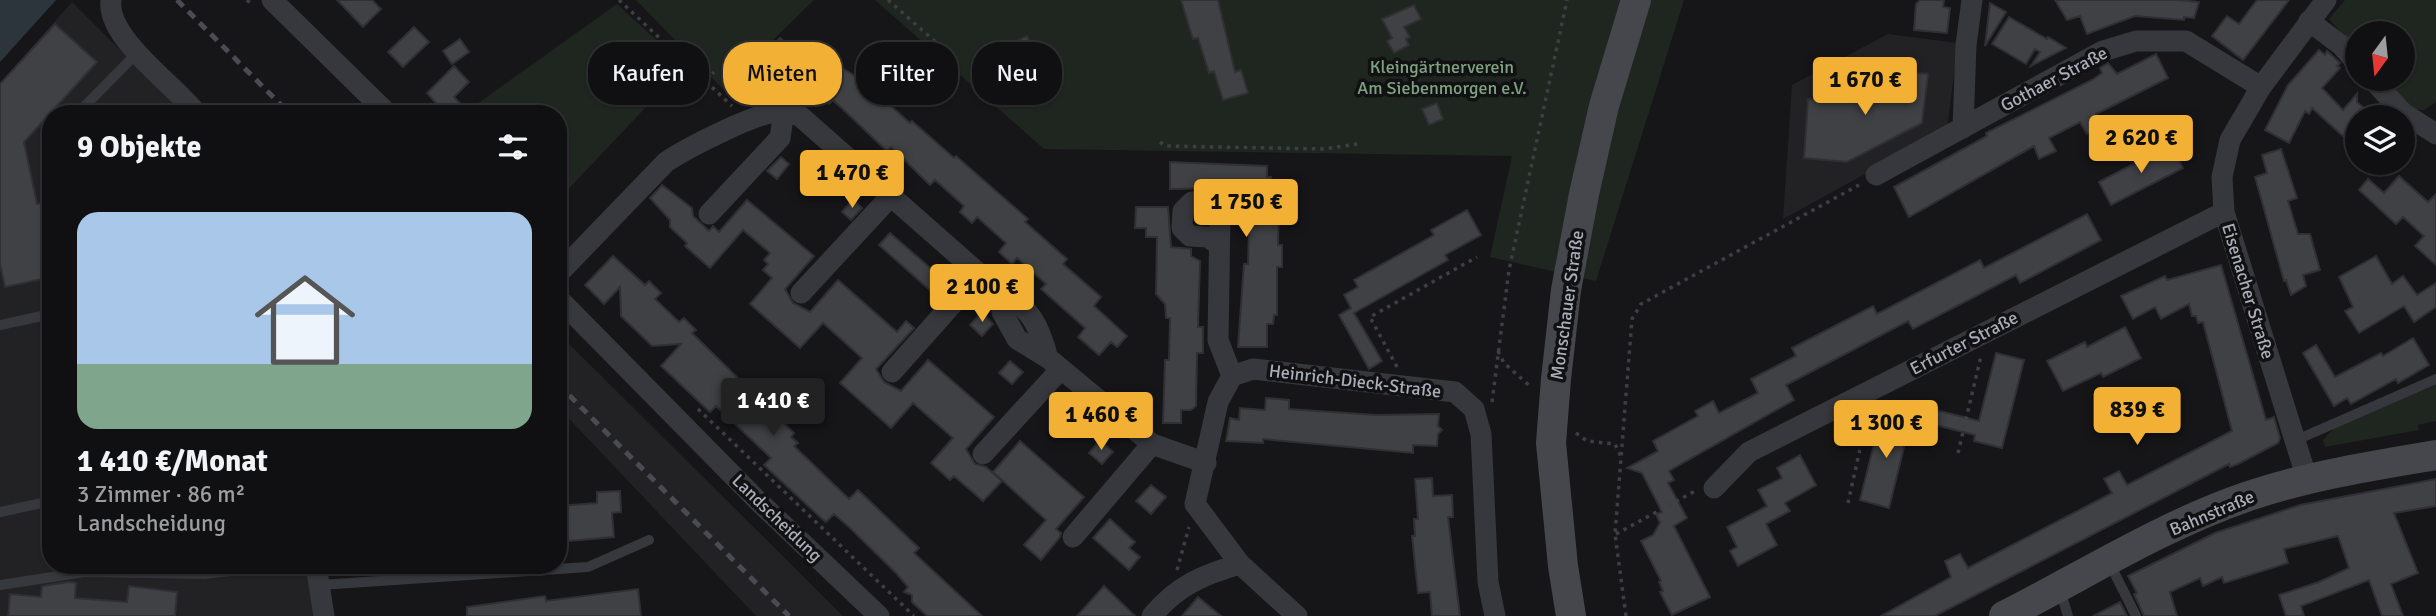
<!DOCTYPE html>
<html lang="de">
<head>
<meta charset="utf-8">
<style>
  body { margin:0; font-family:Signika,sans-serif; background:#19191b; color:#f1f3f6; height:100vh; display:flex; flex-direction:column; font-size:26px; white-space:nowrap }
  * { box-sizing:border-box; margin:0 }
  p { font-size:23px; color:#9c9d9f }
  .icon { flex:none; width:38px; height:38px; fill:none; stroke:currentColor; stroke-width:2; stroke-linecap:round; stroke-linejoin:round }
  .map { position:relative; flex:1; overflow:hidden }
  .details { position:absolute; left:42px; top:105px; width:525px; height:469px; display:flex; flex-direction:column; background:#101012; border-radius:28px; box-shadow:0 2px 5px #0004,0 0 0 2px #303032 }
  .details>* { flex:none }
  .top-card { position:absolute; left:588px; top:42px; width:665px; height:63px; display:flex; gap:14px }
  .needle { width:46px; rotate:195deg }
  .tools { position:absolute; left:2345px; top:21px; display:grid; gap:14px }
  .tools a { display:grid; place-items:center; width:70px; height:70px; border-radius:50%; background:#101012; box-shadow:0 2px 5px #0004,0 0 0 2px #303032; font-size:35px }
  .price { position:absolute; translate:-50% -60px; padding:0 16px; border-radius:7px; background:#f2b134; color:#111; font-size:23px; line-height:46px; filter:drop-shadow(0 2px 4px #0008) }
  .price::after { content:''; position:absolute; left:50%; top:42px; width:21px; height:16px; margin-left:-10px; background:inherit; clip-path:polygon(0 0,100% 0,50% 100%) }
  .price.active { background:#222; color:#fff }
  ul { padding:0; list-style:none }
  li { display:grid; align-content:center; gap:14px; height:371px; padding:0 35px }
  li+li { border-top:2px solid #303032 }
  li span { display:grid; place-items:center; height:217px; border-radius:21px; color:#555 }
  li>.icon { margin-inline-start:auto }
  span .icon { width:126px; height:126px; fill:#fffc; stroke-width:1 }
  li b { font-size:30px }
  h2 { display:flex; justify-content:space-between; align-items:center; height:84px; padding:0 35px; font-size:30px }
  .pill { padding:0 24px; border-radius:28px; background:#101012; box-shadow:0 2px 5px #0004,0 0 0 2px #303032; font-size:24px; line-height:63px }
  .pill.active { background:#f2b134; color:#111 }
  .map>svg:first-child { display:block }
  .built { fill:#222225 }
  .green { fill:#1e261f }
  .water { fill:#2c353c }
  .building { fill:#404145; stroke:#303034; stroke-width:2 }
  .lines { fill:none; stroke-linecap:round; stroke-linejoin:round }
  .path { stroke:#3d3f44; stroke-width:3.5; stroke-dasharray:3.5 5; stroke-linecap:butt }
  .lane { stroke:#37383d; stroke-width:10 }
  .street { stroke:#37383d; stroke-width:21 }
  .secondary { stroke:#45474d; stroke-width:30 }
  .rail { stroke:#4a4c52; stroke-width:5; stroke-dasharray:9 7; stroke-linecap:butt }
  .labels { text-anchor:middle; stroke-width:7; stroke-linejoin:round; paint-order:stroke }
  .park-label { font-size:18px; fill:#7fa381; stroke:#111113 }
  .street-label { font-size:18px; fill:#a8adb8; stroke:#111113 }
</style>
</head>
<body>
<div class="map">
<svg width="2436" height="616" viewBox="0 0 2436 616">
  <rect width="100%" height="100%" fill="#161618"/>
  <path class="built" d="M72 2 184 114H51V565H308L314 616H0V83Z
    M1888 34 1958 43 1947 129 1783 219 1792 85Z
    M558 333 843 616H756L558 407Z"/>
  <path class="green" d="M636 0H814L723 89Z
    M875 0H1684L1596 281 1490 257 1512 156 1044 149Z
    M2345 0H2436V102L2424 110H2408L2381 79H2403V33H2357V51L2329 19Z
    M617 4 685 66 558 200V114H463Z
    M2436 385V421L2418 425 2419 430 2325 447 2323 440 2334 428Z"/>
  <path class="water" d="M0 0H56L0 62Z"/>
  <path class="building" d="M337 0H372L381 9 363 27Z
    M1181 0H1218L1235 72 1241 70 1248 93 1223 100 1214 71 1209 73 1198 38 1193 39Z
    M1920 0H1944L1943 7 1950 8 1947 33 1914 30 1916 4Z
    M2055 0H2180L2199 2 2194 18 2184 17V20L2135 16 2087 34 2080 16 2067 20Z
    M2257 0H2289L2243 60 2212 36 2227 16 2239 24Z
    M1990 3 2006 12 1985 46Z
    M1414 5 1421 19 1404 27 1410 37 1406 39 1409 45 1394 53 1387 41 1392 38 1382 19Z
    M2009 17 2047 39 2048 37 2066 48 2031 66 2040 52 2035 49 2026 64 1992 44Z
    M55 24 97 62 24 142 37 204 51 201V277L5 287 0 264V84Z
    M414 27 429 42 403 67 388 52Z
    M1027 36 1035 55 1018 64 1009 45Z
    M780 38 805 60 813 51 862 80 910 123 912 121 954 158 956 156 1028 219 1025 222 1067 259 1063 264 1101 297 1094 306 1127 336 1117 347 1111 342 1099 355 1078 337 1085 328 1041 289 1046 284 1017 258 1012 264 999 252 1006 243 977 217 972 223 960 212 964 206 935 180 930 185 891 147 887 151 833 100 829 104 787 68 782 74 776 68 762 84 750 74Z
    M460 39 469 52 452 64 443 51Z
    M2319 50 2325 55 2327 51 2340 63 2337 66 2340 68 2322 88 2343 110 2357 94V102L2374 117H2357V149L2312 108 2309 114 2305 111 2289 143 2265 130 2288 85Z
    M2156 54 2168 78 2096 114 2102 126 2087 134 2080 122 2049 138 2056 151 2039 159 2034 146 1909 217 1894 187 1987 136 1986 133 2092 80 2102 73 2100 68 2108 63 2117 74Z
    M454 66 469 82 454 97 470 114H446L427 93Z
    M1881 69 1928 74 1922 123 1847 162 1804 158 1808 99 1842 101 1879 82Z
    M1437 103 1443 119 1429 125 1422 109Z
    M2171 144 2183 168 2111 205 2099 182Z
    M2281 149 2297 198 2288 201 2298 234H2310L2320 270 2303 275 2306 286 2291 295 2286 280 2284 281 2255 177 2267 173 2262 155Z
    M781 157 789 164 777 179 767 171Z
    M1170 162 1267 166V177H1271L1270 205H1279L1278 245H1282V267H1277V315H1274L1273 324H1267V347H1238L1244 264H1248L1249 227H1245L1242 188 1170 189Z
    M2399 176 2428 202 2436 194V265L2415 246 2424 236 2403 217 2396 224 2359 190 2368 179 2384 193Z
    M662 185 692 208 693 216 709 231 713 226 719 232 747 200 814 256 785 289 793 303 810 312 838 280 897 332 906 321 914 328 876 369 884 382 901 391 928 360 994 417 966 449 975 464 986 467 1002 481 983 501 954 476 950 480 931 463 953 438 913 403 891 428 840 383 862 358 823 323 800 348 750 304 772 278 763 270 768 264 764 260 770 253 743 230 710 268 685 246 687 243 670 227V220L650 198Z
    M853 199 862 208 851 220 842 212Z
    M1136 207H1168L1171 247 1191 249V256L1200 261 1198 327H1203V353H1197L1196 406 1191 410H1181V423H1163L1165 360H1169L1170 318H1166L1165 304 1156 294 1157 237H1146V228H1135Z
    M1467 210 1481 235 1445 255 1448 260 1354 313 1382 361 1369 369 1339 315 1351 308 1344 295 1358 287 1354 280 1434 235 1431 230Z
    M2087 214 2101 240 2020 283 2016 275 1913 329 1908 321 1786 385 1794 400 1669 471 1674 480 1668 483 1687 518 1674 526 1710 597 1672 615 1660 592 1663 591 1659 582 1661 581 1641 541 1653 535 1660 523 1656 514 1662 512 1642 473 1627 468 1658 451 1653 441 1698 416 1695 411 1713 401 1719 413 1758 393 1751 379 1796 356 1792 348 1873 306 1877 314 1980 260 1984 268Z
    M890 233 943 279 932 292 879 245Z
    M613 256 645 285 649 281 661 293 655 299 679 322 684 318 696 330 692 333 794 433 791 437 798 443 794 446 849 499 858 490 919 548 914 553 982 616H927L912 602V595L904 592 908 587 896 573 850 528 834 514 826 522 820 517 764 465 771 458 752 440 716 406 710 412 661 366 681 344 652 346 621 316 620 287 604 304 585 285Z
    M2376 256 2392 284 2403 276 2417 295 2436 283V307L2414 322 2404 306 2359 333 2345 311 2353 307 2339 277Z
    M2221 265 2266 420 2274 417 2280 438 2278 443 2238 464 2230 467 2229 464 1935 616H1881L1951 577 1945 561 1960 554 1968 568 2112 493 2104 479 2119 471 2127 485 2232 431 2203 322 2198 323 2196 316H2192L2189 304 2161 319 2155 307 2133 319 2121 296 2165 276 2167 280Z
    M982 312 993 324 982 336 970 325Z
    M2125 327 2141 358 2103 377 2101 373 2063 391 2047 361 2085 342 2087 347Z
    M2413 338 2429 365 2398 383 2396 379 2351 404 2347 398 2334 406 2303 353 2316 345 2335 377 2381 353 2383 356Z
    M1996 353 2024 360 2002 448 1974 441 1975 435 1904 417 1908 403 1979 421Z
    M1010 361 1023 372 1012 384 999 373Z
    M1266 398 1289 400V409L1376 415 1439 414 1438 426 1442 430 1438 434 1437 446 1413 445V453L1263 439V443L1226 441 1230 418 1239 420 1240 408 1265 410Z
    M1882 412 1911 419 1889 508 1860 500Z
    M1100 440 1113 452 1102 464 1089 453Z
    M1020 441 1084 497 1056 529 1061 533 1060 537 1041 560 1024 545 1046 520 993 472Z
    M1800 455 1816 485 1785 503 1790 511 1766 524 1777 545 1738 566 1730 551 1737 547 1727 527 1767 506 1758 490 1782 478 1777 468Z
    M1432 478 1433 496 1452 495 1453 517H1448L1460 616H1432L1430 592 1418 593 1412 536H1415L1414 519H1418L1415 479Z
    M2436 479V506L2394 513 2418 573 2391 584 2403 616H2382L2369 580 2301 606 2304 616H2286L2279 595 2319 582 2349 568 2338 536 2284 549 2288 563 2224 583 2222 577 2203 586 2200 578 2170 592 2177 616H2144L2134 594 2137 593 2128 576 2215 533 2300 505Z
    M1151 485 1166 497 1151 514 1136 501Z
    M620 491 621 512 612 513 614 537 558 542 559 506 597 503V492Z
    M1110 519 1135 542 1129 548 1140 557 1129 570 1093 538Z
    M69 582 76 583 75 598 127 602 129 586 177 592 175 616H8L10 594 41 597 42 586Z
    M1104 586 1135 616H1077Z
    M638 589 641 616H467V607L545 596 546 601Z
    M1198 597 1221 616H1182Z
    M2120 602 2127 616H2093Z"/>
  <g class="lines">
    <path class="path" d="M247 0 253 6
      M619 0 732 106
      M888 0 955 59
      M682 87 705 81 714 72
      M1160 142 1166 146 1324 149 1358 144
      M1498 351 1504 363 1532 388
      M1397 367 1370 317 1477 257
      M1492 402 1509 270 1567 0
      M698 409 914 616
      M1576 433 1587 441 1615 444 1621 457
      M1958 453 1981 356
      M1848 503 1868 413
      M1616 534 1695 491
      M1177 570 1189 527
      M1626 616 1615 534 1632 319 1641 304 1859 185"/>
    <path class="lane" d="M77 114 138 52
      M0 325 51 314
      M2294 441 2436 379
      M0 512 51 501
      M2109 562 2136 616
      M0 585 85 572 204 574 284 565
      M320 585 588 567 649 540
      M2060 590 2068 616"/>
    <path class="street" d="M111 0C106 38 174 84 197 114
      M272 0 388 114
      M2309 21 2342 46 2357 63
      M2372 79 2403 113 2436 134
      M1963 128 1966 45 1972 0
      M1876 175 2103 51 2136 41H2186L2261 87
      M709 214 780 138 784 111
      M1219 245 1208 237 1190 236 1182 228 1183 211 1192 202H1211L1220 214 1218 340 1232 376
      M558 274 666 162C687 148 760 110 784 111 789 111 795 115 800 116L1001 293C1031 307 1039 326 1048 358
      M801 293 891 196
      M1001 293 1002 312 1017 339 1048 358 1152 444 1206 463
      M558 298 757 500 879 616
      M892 372 979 274
      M983 454 1061 369
      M2307 479 2224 212 2222 177 2230 140 2261 87 2326 0
      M1714 488 1749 452 2224 212
      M1073 537 1152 444
      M316 565 324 616
      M1152 616C1177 586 1202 575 1240 564
      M1297 616 1240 564 1195 504 1218 402 1232 376 1253 369 1455 392 1474 409 1481 434 1488 582 1495 616"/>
    <path class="secondary" d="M1571 616 1563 566 1551 443 1556 379 1566 290 1584 194 1604 106 1636 0
      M2004 616C2083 576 2160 527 2243 498 2306 476 2371 466 2436 455"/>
    <path class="rail" d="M177 0 290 114
      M558 384 789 616"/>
  </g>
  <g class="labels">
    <g class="park-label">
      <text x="1442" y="73">Kleingärtnerverein<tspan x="1442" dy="21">Am Siebenmorgen e.V.</tspan></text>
    </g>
    <g class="street-label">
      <text transform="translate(2054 79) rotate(-28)" y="6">Gothaer Straße</text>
      <text transform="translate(2248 291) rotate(73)" y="6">Eisenacher Straße</text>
      <text transform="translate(1567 305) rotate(-82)" y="6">Monschauer Straße</text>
      <text transform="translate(1964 343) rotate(-27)" y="6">Erfurter Straße</text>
      <text transform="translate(1355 381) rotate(7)" y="6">Heinrich-Dieck-Straße</text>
      <text transform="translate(2212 513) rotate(-23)" y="6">Bahnstraße</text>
      <text transform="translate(777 518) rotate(44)" y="6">Landscheidung</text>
    </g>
  </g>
</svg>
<div class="tools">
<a><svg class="needle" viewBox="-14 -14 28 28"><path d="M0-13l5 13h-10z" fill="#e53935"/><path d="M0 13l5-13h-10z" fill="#9c9d9f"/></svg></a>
<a><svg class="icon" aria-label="layers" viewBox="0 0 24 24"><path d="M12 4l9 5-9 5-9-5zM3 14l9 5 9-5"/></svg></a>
</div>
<b class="price" style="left:1865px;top:117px">1 670 €</b>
<b class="price" style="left:2141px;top:175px">2 620 €</b>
<b class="price" style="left:852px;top:210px">1 470 €</b>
<b class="price" style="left:1246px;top:239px">1 750 €</b>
<b class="price" style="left:982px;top:324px">2 100 €</b>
<b class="price active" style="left:773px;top:438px">1 410 €</b>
<b class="price" style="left:2137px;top:447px">839 €</b>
<b class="price" style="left:1101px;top:452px">1 460 €</b>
<b class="price" style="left:1886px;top:460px">1 300 €</b>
<div class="top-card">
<a class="pill">Kaufen</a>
<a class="pill active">Mieten</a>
<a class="pill">Filter</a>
<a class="pill">Neu</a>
</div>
<section class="details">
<h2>9 Objekte<svg class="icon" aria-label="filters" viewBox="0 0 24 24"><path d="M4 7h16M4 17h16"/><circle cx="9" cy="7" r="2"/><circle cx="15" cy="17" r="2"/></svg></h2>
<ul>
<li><span style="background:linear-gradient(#a9c7e8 70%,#7fa58c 0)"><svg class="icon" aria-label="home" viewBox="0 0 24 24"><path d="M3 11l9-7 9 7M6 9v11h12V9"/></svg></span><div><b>1 410 €/Monat</b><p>3 Zimmer · 86 m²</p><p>Landscheidung</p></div></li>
</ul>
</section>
</div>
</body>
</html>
